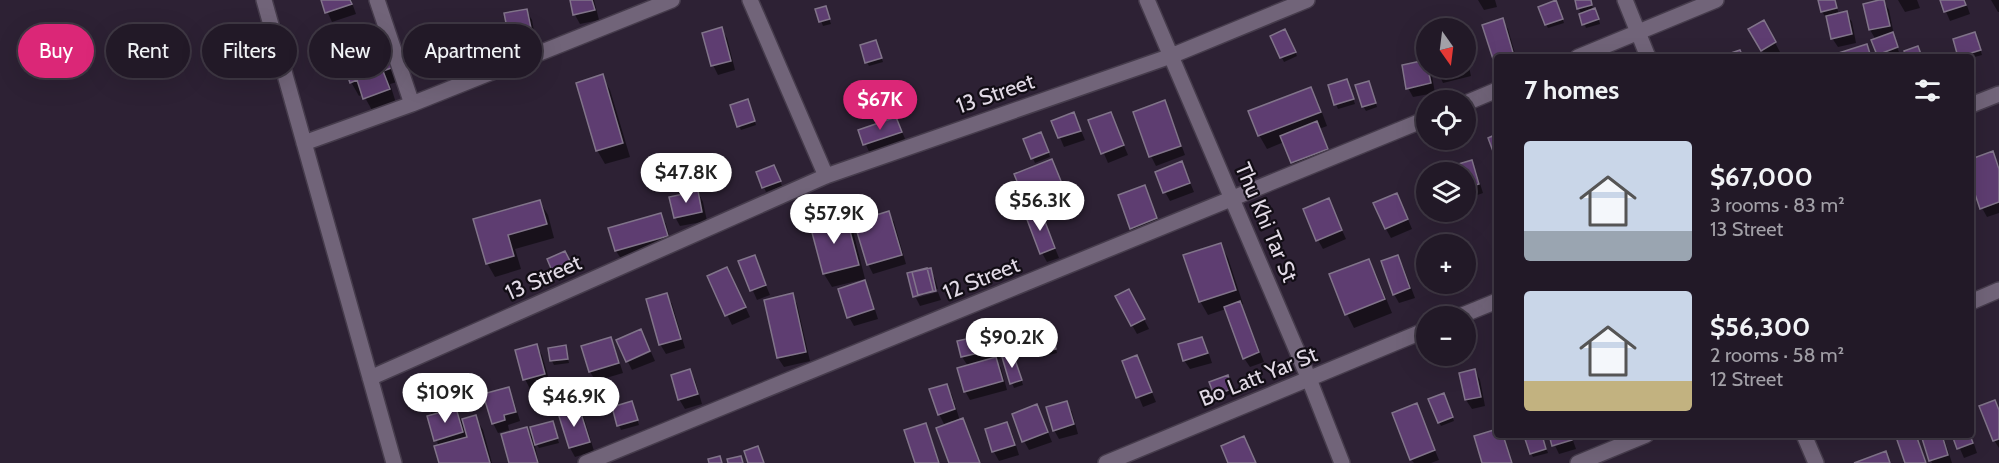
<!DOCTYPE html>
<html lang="en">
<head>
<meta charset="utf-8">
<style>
  body { margin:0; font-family:Cabin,sans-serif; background:#2a222f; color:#f1f3f6; height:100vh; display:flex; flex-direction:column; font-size:22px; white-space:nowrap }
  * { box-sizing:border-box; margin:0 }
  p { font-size:20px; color:#a2a0a7 }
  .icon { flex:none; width:33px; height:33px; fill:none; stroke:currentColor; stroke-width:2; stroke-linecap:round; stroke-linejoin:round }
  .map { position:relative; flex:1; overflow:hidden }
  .panel { position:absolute; left:1494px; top:54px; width:480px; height:384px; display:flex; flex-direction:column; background:#221927; border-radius:6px; box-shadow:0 6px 24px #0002,0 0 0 2px #3f3844 }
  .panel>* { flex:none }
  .guide { position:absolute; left:18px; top:24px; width:570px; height:54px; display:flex; gap:12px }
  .needle { width:39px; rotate:166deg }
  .fabs { position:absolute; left:1416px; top:18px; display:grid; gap:12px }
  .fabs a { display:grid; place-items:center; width:60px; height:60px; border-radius:50%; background:#221927; box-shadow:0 6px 24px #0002,0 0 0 2px #3f3844; font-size:30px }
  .price { position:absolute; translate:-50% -51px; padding:0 14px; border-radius:21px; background:#fff; color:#222; font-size:20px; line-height:39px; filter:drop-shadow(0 2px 3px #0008) }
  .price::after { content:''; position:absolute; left:50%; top:36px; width:18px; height:14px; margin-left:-9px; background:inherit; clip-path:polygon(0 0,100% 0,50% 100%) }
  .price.active { background:#db2777; color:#fff }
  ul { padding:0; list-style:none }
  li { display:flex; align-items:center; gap:18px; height:150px; padding:0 30px }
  li span { display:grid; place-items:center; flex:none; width:168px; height:120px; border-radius:6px; color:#555 }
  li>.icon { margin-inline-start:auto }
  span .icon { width:72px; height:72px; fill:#fffc; stroke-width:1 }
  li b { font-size:26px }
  h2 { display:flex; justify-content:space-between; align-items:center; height:72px; padding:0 30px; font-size:26px }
  .tag { padding:0 21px; border-radius:27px; background:#221927; box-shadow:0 6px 24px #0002,0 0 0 2px #3f3844; font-size:21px; line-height:54px }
  .tag.active { background:#db2777; color:#fff }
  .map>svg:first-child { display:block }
  .shadow { fill:#0007 }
  .building { fill:#5e3d71; stroke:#81748a; stroke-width:1.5 }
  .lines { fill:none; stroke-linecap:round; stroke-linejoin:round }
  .minor-casing { stroke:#463c4c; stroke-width:18 }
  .minor { stroke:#716479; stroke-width:15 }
  .labels { text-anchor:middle; stroke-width:4.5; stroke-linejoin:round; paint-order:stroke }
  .street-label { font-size:22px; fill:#e2dae6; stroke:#120d15 }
</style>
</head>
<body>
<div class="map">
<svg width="1999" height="463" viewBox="0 0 1999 463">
  <rect width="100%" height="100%" fill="#2d2134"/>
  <path class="shadow" d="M322 0H351L356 14 332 22Z
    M571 0H594L599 20 580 24 575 15Z
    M1478 0H1495L1497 7 1484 10Z
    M1576 0H1591L1593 10 1597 14 1600 24 1586 28Z
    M1819 0H1835L1839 15 1846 13 1852 22 1856 43 1838 47 1832 38 1827 15 1825 16 1822 12Z
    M1883 0 1889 10 1894 35H1892L1901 57H1880L1876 40 1870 30 1864 5Z
    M1898 0H1917L1920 8 1905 12Z
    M1941 0H1965L1970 14 1950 21Z
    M1991 0H1999V12H1998Z
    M1558 6 1564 23 1548 28 1546 24Z
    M825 8 831 24 823 26 817 10Z
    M526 10 532 20 536 42 516 47 510 38Z
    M1502 20 1508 29 1516 57H1497V65L1484 26Z
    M1764 22 1780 52 1771 57H1766L1751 30Z
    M721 29 727 38 735 70 718 75 713 65Z
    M1287 36 1297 56 1284 62 1272 37Z
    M382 37 401 81 390 84 396 103 373 112 363 94 359 96 351 82Z
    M1977 38 1982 55 1971 58 1960 57 1955 40Z
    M876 42 883 62 869 66 867 62Z
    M1466 54 1471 76 1443 83 1436 68H1466Z
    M1426 68H1429L1431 71 1435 93 1413 97 1408 88Z
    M602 76 610 90 630 157 605 164 597 150Z
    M1347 81 1355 104 1338 109 1329 86Z
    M1369 83 1377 107 1366 111 1363 106Z
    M1310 89 1318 102 1327 126 1319 129 1332 158 1298 172 1284 142 1267 149 1259 135Z
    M1164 102 1169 111 1185 155 1156 166 1151 156 1135 113Z
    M749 105 756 125 741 130 739 126Z
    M1110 113 1128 155 1108 163 1090 121Z
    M1074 114 1085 140 1064 147 1053 121Z
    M896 118 906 141 870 154 860 131Z
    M1043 138 1050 157 1035 163 1025 140Z
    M1992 153 1999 166V213L1987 217 1982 208 1971 177V160Z
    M1471 162 1476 171 1483 193 1466 199V172H1447L1446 169Z
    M1182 163 1194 192 1170 201 1165 192Z
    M1056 170 1067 196 1032 209 1027 200Z
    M776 171 782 186 766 192 758 173Z
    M1144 186 1161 228 1137 237 1132 228Z
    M698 192 703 202 707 221 680 226 675 217Z
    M1328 200 1346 239 1323 249 1318 240Z
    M540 202 548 215 554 238 515 249 521 269 495 277 487 263 475 220Z
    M1402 205 1412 229 1391 238 1386 229Z
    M888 213 894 222 906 264 873 274 868 264Z
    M660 214 666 224 672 245 622 260 616 251Z
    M845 218 853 231 865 279 832 287 824 274Z
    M1045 223 1059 258 1047 262 1042 253Z
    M1220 244 1228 258 1243 304H1241L1264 362 1250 367 1244 358 1226 309 1208 315 1200 301Z
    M564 253 575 274 559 281 557 277Z
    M754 257 770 295 757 300 740 262Z
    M1398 257 1403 266 1415 298 1399 303 1394 294Z
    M1369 261 1376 274 1392 313 1354 328 1347 314Z
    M930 270 935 279 938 289 915 295Z
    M709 277 732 278 750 317 732 325Z
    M864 282 869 291 878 319 854 326 849 317Z
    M938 292 941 300 920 306 916 298Z
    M666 295 672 304 685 348 666 354 660 344Z
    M792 295 797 304 810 361 784 367 778 358 766 301Z
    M1134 300 1149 329 1137 334 1132 325Z
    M992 335 997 344 1000 359 996 360 1001 368 1007 390 970 400 965 391 968 366 962 357 959 342Z
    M1053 336 1057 353 1041 357 1039 353Z
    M1202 338 1207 348 1212 363 1190 369 1184 360Z
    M610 339 615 348 623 373 596 381 590 372Z
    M536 346 542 355 550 383 530 389 525 379Z
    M565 347 569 363 554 365 552 361Z
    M651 352 655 361 632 370 628 362Z
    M1137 357 1156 402 1143 407 1124 362Z
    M1015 360 1023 385 1014 388 1012 383Z
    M690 371 695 380 702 404 685 409 679 399Z
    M1475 371 1480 380 1485 406 1472 409 1466 400 1461 374Z
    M444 381 450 391 465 387 471 405 459 408 454 394 451 395 455 409 461 419 465 432 467 431 475 417 483 430 492 463H441L433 416 429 409Z
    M1229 381 1233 393 1218 399 1215 395Z
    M946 386 952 395 960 421 963 420 968 429 981 463H951L953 424 952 421 944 424 939 414Z
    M508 388 513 398 520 421 508 425 509 430 498 433 493 423Z
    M1445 399 1454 421 1441 426 1439 422Z
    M1994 402 1999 410V448L1994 440Z
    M632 403 639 425 621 430 619 425Z
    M1066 403 1072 412 1078 434 1059 439 1054 430Z
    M1416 405 1439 460 1431 463H1414L1411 459Z
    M1037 406 1052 442 1029 450 1024 441Z
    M579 409 584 418 594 451 575 457 570 448 560 414Z
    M552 422 559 443 539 448 536 443Z
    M925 424 930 434 940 463H916Z
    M1007 424 1012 433 1019 455 999 461 994 452 987 430Z
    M527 428 533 438 539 463H511Z
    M1497 430V435H1503L1505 439 1513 463H1484Z
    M1533 435H1542L1548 453 1533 457 1531 453Z
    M1550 435H1571L1576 449 1559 454Z
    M1906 435H1915L1927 463H1907Z
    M1922 435H1943L1952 463H1932Z
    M1954 435H1971L1977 453 1964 458Z"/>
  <path class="building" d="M321 0H350L352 4 325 13Z
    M570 0H592L595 10 573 15Z
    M1556 0 1563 19 1545 25 1538 7Z
    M1575 0H1591L1592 5 1577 9Z
    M1818 0H1835L1837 8 1821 12Z
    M1879 0H1884L1890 26 1869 30 1863 4Z
    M1940 0H1964L1966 5 1944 12Z
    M826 6 830 19 819 22 815 9Z
    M1595 8 1599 19 1582 25 1579 14Z
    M527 9 532 33 509 38 504 13Z
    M1847 11 1852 34 1831 39 1826 16Z
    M1503 18 1514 56 1497 57V61L1494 62 1482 25Z
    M1764 20 1776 42 1761 51 1748 29Z
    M722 27 731 61 711 66 702 33Z
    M1285 29 1296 52 1280 58 1270 36Z
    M1893 32 1898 47 1877 55 1871 40Z
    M1975 32 1981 50 1958 57 1953 39Z
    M383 35 394 67 383 71 390 89 363 99 357 80 350 83 339 51Z
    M876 40 882 58 865 63 860 45Z
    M1867 44 1871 57H1826Z
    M1918 46 1922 57H1906L1904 51Z
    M1740 50 1743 57H1719Z
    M1426 60 1431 83 1406 89 1402 65Z
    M1435 68H1462L1436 74Z
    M603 74 623 143 596 151 576 83Z
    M1347 79 1354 99 1334 105 1328 85Z
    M1369 81 1376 103 1362 107 1355 85Z
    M1311 87 1321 112 1258 136 1248 111Z
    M748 99 755 121 737 127 730 105Z
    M1165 100 1181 146 1149 157 1133 112Z
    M1074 112 1081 131 1058 138 1051 121Z
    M1111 112 1124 145 1101 154 1088 120Z
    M896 117 902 132 863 145 858 130Z
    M1317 121 1328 149 1291 163 1280 136Z
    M1041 132 1049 152 1031 159 1023 139Z
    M1497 134V162L1488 138Z
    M1993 151 1999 169V202L1980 209 1971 182V159Z
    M1052 159 1063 186 1025 201 1014 174Z
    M1472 160 1479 184 1466 188V172H1446L1445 168Z
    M1182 161 1190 183 1163 193 1155 172Z
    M774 165 781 181 762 188 756 172Z
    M1145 185 1157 218 1130 229 1118 195Z
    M698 191 702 212 674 218 669 197Z
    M1397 193 1408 219 1385 229 1373 203Z
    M1329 198 1342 230 1316 241 1303 209Z
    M540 200 547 224 508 235 514 256 486 264 473 219Z
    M889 211 902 255 867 265 854 222Z
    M1041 211 1055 248 1040 254 1026 217Z
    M661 213 668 236 615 251 608 228Z
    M846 216 859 265 823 274 810 225Z
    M1221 243 1236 290 1199 302 1183 255Z
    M565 251 574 269 555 278 547 259Z
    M755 255 766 285 750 291 738 261Z
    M1398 255 1410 288 1393 295 1381 261Z
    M1369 259 1385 299 1345 315 1329 274Z
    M727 267 746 307 725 316 707 276Z
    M927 268 933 291 913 297 907 273Z
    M931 268 936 291 918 295 912 272Z
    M865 280 874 309 847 318 838 289Z
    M1129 289 1145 319 1131 326 1115 296Z
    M667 293 681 339 659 345 646 299Z
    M793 293 806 352 777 358 764 300Z
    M1240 301 1259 352 1243 359 1224 307Z
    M641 329 650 351 626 362 616 340Z
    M1052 330 1056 349 1037 354 1033 335Z
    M993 333 996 349 961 357 957 341Z
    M611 337 619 363 589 372 581 346Z
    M1202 337 1208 353 1183 361 1178 344Z
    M537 344 545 374 523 380 515 350Z
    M566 345 568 359 550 361 548 348Z
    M1013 354 1022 380 1010 384 1002 357Z
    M1137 355 1152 392 1136 398 1122 361Z
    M996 357 1003 381 964 392 957 368Z
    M690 369 698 394 678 400 671 375Z
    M1475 369 1481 397 1465 400 1459 373Z
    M1228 375 1232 389 1214 395 1209 382Z
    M445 379 452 403 428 410 421 386Z
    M947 384 955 409 938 415 929 389Z
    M465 386 470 400 455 404 451 389Z
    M509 387 516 412 504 415 505 420 492 424 483 394Z
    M1444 393 1453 417 1438 423 1428 399Z
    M1995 400 1999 410V439L1993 441 1979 406Z
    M632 401 638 420 617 426 612 407Z
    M1067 401 1074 424 1053 431 1046 407Z
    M1417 403 1435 450 1410 460 1392 413Z
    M1037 404 1048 432 1022 442 1012 414Z
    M579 407 590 442 569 448 558 413Z
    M456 408 463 432 434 441 427 416Z
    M476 415 490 463H439L434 446 467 437 462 419Z
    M963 418 980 463H949L936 428Z
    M553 421 558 438 535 445 530 427Z
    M1007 422 1015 445 992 452 985 429Z
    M926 423 939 463H915L904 430Z
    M527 427 538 463H509L501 434Z
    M1497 429V435H1503L1512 463H1482L1474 436Z
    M1528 435H1542L1546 449 1530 454 1524 436Z
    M1549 435H1570L1572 440 1552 446Z
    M1902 435H1916L1926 463H1905L1896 437Z
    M1921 435H1942L1948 455 1929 461Z
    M1952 435H1970L1973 443 1957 449Z
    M1244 436 1256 463H1228L1221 446Z
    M758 446 764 463H748L744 451Z
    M1886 451 1890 463H1854Z
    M720 456 722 463H709L708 459Z
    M741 456 743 463H728L727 459Z"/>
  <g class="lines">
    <defs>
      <path id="minor" d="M264 0 394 463
        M377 0 412 104
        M750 0 826 176
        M1147 0 1309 379 1342 463
        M1625 0 1648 57
        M1578 57 1716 0
        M1466 103 1497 90
        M1971 105 1999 94
        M304 143 412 104 672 0
        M1971 302 1999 290
        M1460 316 1497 301
        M370 378 826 176 1171 56 1307 0
        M1804 435 1816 463
        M586 463 1426 119
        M1106 463 1426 330
        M1578 463 1646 435"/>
    </defs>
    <use href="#minor" class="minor-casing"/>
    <use href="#minor" class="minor"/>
  </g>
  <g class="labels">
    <g class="street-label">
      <text transform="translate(995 93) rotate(-19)" y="8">13 Street</text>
      <text transform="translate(1267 222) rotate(67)" y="8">Thu Khi Tar St</text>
      <text transform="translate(543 277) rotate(-24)" y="8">13 Street</text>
      <text transform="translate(981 278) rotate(-22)" y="8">12 Street</text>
      <text transform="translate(1258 376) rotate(-22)" y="8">Bo Latt Yar St</text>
    </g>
  </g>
</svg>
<div class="fabs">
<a><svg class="needle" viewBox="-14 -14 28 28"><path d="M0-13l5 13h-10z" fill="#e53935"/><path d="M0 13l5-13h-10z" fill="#a2a0a7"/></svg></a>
<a><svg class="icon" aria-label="locate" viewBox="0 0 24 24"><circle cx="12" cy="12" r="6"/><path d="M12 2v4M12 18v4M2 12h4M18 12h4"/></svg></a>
<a><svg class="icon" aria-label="layers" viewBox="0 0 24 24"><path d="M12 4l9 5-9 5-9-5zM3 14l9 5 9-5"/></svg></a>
<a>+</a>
<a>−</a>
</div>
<b class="price active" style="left:880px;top:131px">$67K</b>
<b class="price" style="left:686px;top:204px">$47.8K</b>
<b class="price" style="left:1040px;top:232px">$56.3K</b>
<b class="price" style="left:834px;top:245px">$57.9K</b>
<b class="price" style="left:1012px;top:369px">$90.2K</b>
<b class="price" style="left:445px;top:424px">$109K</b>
<b class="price" style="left:574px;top:428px">$46.9K</b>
<div class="guide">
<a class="tag active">Buy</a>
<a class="tag">Rent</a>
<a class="tag">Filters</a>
<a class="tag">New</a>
<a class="tag">Apartment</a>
</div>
<section class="panel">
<h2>7 homes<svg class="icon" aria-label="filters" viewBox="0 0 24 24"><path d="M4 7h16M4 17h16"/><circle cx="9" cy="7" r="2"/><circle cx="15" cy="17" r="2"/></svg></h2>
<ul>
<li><span style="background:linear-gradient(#c9d6e8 75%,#9aa5b1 0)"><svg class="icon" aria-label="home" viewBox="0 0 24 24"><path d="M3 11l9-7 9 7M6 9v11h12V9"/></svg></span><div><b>$67,000</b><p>3 rooms · 83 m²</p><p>13 Street</p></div></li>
<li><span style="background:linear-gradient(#c9d6e8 75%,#c2b280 0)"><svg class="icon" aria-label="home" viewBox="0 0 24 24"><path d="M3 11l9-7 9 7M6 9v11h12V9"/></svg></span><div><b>$56,300</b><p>2 rooms · 58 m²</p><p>12 Street</p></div></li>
</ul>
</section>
</div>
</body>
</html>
